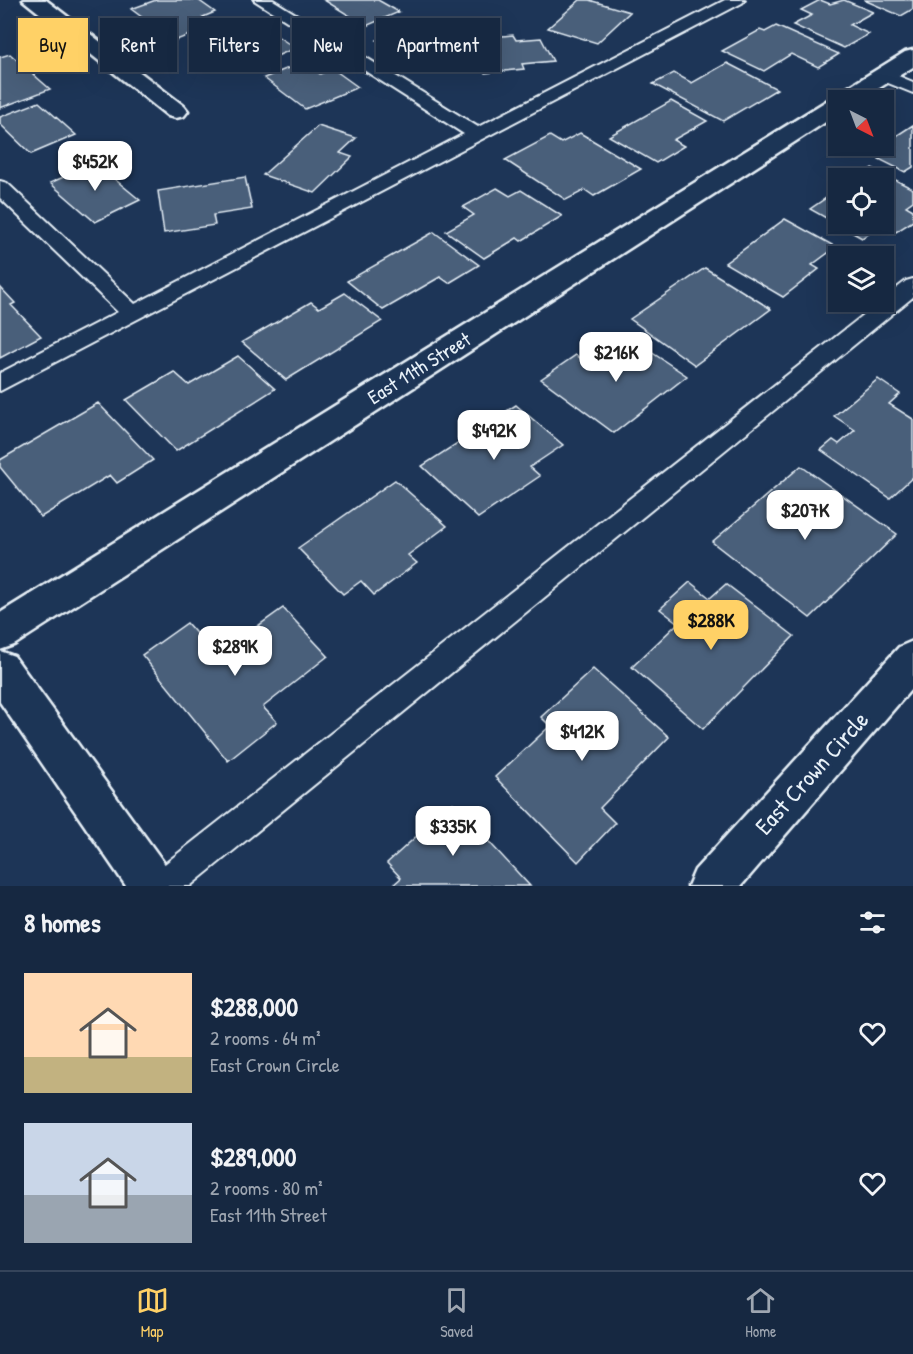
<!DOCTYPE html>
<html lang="en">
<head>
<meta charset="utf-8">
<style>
  body { margin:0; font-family:"Patrick Hand",sans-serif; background:#1f3048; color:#f1f3f6; height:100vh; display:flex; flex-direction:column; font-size:22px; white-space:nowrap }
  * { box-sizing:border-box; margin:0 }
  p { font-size:20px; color:#9ea6b1 }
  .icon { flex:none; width:33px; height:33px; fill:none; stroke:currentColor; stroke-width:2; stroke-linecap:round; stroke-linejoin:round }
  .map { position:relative; height:886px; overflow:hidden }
  .drawer { display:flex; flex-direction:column; background:#162841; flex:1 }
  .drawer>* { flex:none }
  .hud { position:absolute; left:18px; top:18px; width:600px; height:54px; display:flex; gap:12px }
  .needle { width:39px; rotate:138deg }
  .controls { position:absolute; left:828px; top:90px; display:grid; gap:12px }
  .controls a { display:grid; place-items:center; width:66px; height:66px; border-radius:0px; background:#162841; box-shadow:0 6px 24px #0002,0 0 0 2px #35445a; font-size:30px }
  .price { position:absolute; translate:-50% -51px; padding:0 14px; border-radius:12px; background:#fff; color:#222; font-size:20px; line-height:39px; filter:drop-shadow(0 2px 3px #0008) }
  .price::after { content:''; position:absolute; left:50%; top:36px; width:18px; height:14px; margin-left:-9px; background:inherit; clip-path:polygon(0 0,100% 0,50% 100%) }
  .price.current { background:#ffd166; color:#111 }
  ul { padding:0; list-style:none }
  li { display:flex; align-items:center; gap:18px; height:150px; padding:0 24px }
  li span { display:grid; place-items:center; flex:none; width:168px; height:120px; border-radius:0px; color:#555 }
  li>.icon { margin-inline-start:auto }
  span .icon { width:72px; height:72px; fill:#fffc; stroke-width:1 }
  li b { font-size:26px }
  h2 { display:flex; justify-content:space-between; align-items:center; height:72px; padding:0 24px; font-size:26px }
  .chip { padding:0 21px; border-radius:0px; background:#162841; box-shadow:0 6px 24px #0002,0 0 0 2px #35445a; font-size:21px; line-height:54px }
  .chip.current { background:#ffd166; color:#111 }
  .tab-bar { display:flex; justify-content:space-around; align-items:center; height:84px; border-top:2px solid #35445a; background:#162841; font-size:16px; color:#9ea6b1 }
  .tab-bar a { display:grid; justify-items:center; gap:3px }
  .tab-bar .current { color:#ffd166 }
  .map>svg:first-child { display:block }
  .building { fill:#495e7a; stroke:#e8f1f8; stroke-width:1.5 }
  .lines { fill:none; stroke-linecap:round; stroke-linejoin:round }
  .service-casing { stroke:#e8f1f8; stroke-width:4 }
  .minor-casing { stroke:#e8f1f8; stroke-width:5 }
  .tertiary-casing { stroke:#e8f1f8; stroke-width:5 }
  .service { fill:#1d3557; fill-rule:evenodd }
  .minor { fill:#1d3557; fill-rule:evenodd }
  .tertiary { fill:#1d3557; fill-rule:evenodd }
  .labels { text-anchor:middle; stroke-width:6; stroke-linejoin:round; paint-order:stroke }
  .street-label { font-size:20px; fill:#e8f1f8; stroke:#1d3557 }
  .near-street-label { font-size:24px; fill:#e8f1f8; stroke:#1d3557 }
</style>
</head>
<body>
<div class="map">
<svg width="913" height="886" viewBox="0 0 913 886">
  <rect width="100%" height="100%" fill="#1d3557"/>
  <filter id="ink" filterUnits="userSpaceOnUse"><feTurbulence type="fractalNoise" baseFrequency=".0167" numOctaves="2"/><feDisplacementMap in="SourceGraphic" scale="12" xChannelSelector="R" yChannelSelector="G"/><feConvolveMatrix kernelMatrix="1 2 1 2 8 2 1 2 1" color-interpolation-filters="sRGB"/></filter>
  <g filter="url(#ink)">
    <path class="building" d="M156 0H198L215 12 203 17 215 25 174 41 131 9Z
      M324 0H378L399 12 366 26Z
      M580 0H589L630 12 597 43 548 28Z
      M820 0 830 4 844 0 873 12 850 25 869 34 844 48 793 25 812 15 801 10Z
      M864 0H913V9L901 16Z
      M410 25 439 40 434 43 454 54 426 68 404 55 394 60 378 51 388 46 377 40Z
      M239 26 259 40 274 34 295 48 245 70 203 40Z
      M776 26 839 54 818 67 791 54 764 71 722 51 760 30 765 32Z
      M513 35 516 40 541 38 553 61 522 64 524 69 485 73 470 39Z
      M10 54 50 89 0 108V57Z
      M303 62 320 74 333 69 358 87 305 109 264 78Z
      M727 63 777 89 723 121 653 84 674 73 692 83Z
      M671 101 707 121 673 140 684 146 656 163 609 136Z
      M39 102 76 135 31 154 0 124V117Z
      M913 125V167L905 172 879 159 897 147 887 142Z
      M318 126 356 138 340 153 352 157 315 193 263 175Z
      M580 133 641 169 594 196 585 190 566 200 505 160 550 136 561 143Z
      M95 163 140 200 95 222 50 183Z
      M872 168 913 189V201L906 206 913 210V221L896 232 882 225 862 238 810 209 838 190V224H884V178H856Z
      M245 177 252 209 213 215 215 225 164 233 158 191Z
      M497 188 510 196 521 190 562 216 521 241 517 238 484 258 446 231 474 215 463 207Z
      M785 219 836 247 812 265 819 269 783 297 725 263Z
      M434 232 479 265 449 283 440 277 383 310 347 281Z
      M705 268 771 309 695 365 630 319Z
      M0 287 15 303 11 305 41 336 0 358Z
      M345 293 382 321 286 380 242 342 311 302 319 308Z
      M630 338 687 376 614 433 541 379 576 355 591 366Z
      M238 356 275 389 176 451 126 400 174 372 189 385Z
      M878 379 900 394 889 404 913 419V477L890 498 821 450 833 440 839 444 855 430 834 416Z
      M98 403 153 460 117 483 110 475 41 517 0 467V460Z
      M516 405 563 445 530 467 540 476 478 518 422 466Z
      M801 466 897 534 810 618 712 542Z
      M395 480 447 526 408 555 417 563 374 595 361 581 343 594 298 548Z
      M690 582 710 598 726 584 794 636 703 729 632 667 678 623 660 609Z
      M283 608 328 656 263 707 277 722 228 761 142 655 187 623 216 656Z
      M593 669 669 737 600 808 615 823 578 862 495 777 550 726 541 717Z
      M453 803 530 886H392L401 878 387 863Z"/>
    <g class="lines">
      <defs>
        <path id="service" d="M254 0H273L478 127 725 0H745L742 3 0 391V373L118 312 0 198V181L7 183 135 304 464 134Z
          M884 70 913 82V93L878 79 876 75 878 71Z
          M913 279V297L190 886H148L152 874 880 302H884V298L906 281Z"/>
        <path id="minor" d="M23 0H46L184 106 188 111 184 116 176 118 168 116Z
          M913 50V67L860 100H838V114L14 645 0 650V613L836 95 905 52Z
          M913 641V687L741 886H688L695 870 899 647Z"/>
        <path id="tertiary" d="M0 651 14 656 169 870 176 886H126L0 702Z"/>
      </defs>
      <use href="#service" class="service-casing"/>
      <use href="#minor" class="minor-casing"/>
      <use href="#tertiary" class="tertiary-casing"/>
      <use href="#service" class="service"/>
      <use href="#minor" class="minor"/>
      <use href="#tertiary" class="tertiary"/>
    </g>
  </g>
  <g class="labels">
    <g class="street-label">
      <text transform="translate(419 368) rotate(-32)" y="7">East 11th Street</text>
    </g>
    <g class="near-street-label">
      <text transform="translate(812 773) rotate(-48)" y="8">East Crown Circle</text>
    </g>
  </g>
</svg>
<div class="controls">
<a><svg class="needle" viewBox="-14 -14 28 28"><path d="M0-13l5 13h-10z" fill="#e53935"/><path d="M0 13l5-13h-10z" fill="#9ea6b1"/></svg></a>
<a><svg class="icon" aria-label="locate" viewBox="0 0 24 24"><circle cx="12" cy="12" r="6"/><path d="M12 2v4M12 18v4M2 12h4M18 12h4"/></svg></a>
<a><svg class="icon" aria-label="layers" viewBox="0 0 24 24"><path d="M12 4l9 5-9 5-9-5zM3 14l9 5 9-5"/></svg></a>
</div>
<b class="price" style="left:95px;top:192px">$452K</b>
<b class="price" style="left:616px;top:383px">$216K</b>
<b class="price" style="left:494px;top:461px">$492K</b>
<b class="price" style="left:805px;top:541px">$207K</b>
<b class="price current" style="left:711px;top:651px">$288K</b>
<b class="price" style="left:235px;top:677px">$289K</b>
<b class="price" style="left:582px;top:762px">$412K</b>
<b class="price" style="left:453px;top:857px">$335K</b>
<div class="hud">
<a class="chip current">Buy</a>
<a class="chip">Rent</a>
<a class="chip">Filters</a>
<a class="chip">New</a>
<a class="chip">Apartment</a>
</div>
</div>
<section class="drawer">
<h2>8 homes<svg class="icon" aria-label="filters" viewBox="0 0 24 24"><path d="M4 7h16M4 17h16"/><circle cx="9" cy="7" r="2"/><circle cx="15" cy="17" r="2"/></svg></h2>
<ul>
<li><span style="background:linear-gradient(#ffd9b3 70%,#c2b280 0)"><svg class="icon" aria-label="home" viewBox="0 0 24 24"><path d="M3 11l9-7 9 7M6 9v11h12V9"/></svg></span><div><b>$288,000</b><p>2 rooms · 64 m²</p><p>East Crown Circle</p></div><svg class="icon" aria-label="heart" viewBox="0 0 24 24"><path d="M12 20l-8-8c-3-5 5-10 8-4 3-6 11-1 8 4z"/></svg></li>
<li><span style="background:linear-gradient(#c9d6e8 60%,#9aa5b1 0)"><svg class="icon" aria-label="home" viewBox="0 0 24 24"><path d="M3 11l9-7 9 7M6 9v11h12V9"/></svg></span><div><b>$289,000</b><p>2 rooms · 80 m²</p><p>East 11th Street</p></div><svg class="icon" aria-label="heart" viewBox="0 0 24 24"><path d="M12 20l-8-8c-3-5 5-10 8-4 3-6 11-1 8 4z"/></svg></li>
</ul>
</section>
<nav class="tab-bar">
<a class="current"><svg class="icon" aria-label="map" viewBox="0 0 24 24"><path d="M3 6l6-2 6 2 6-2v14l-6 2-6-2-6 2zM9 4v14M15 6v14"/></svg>Map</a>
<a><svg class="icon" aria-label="saved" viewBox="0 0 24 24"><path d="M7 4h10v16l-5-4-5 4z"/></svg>Saved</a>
<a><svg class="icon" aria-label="home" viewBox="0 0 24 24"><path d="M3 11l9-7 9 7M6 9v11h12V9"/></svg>Home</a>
</nav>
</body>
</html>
